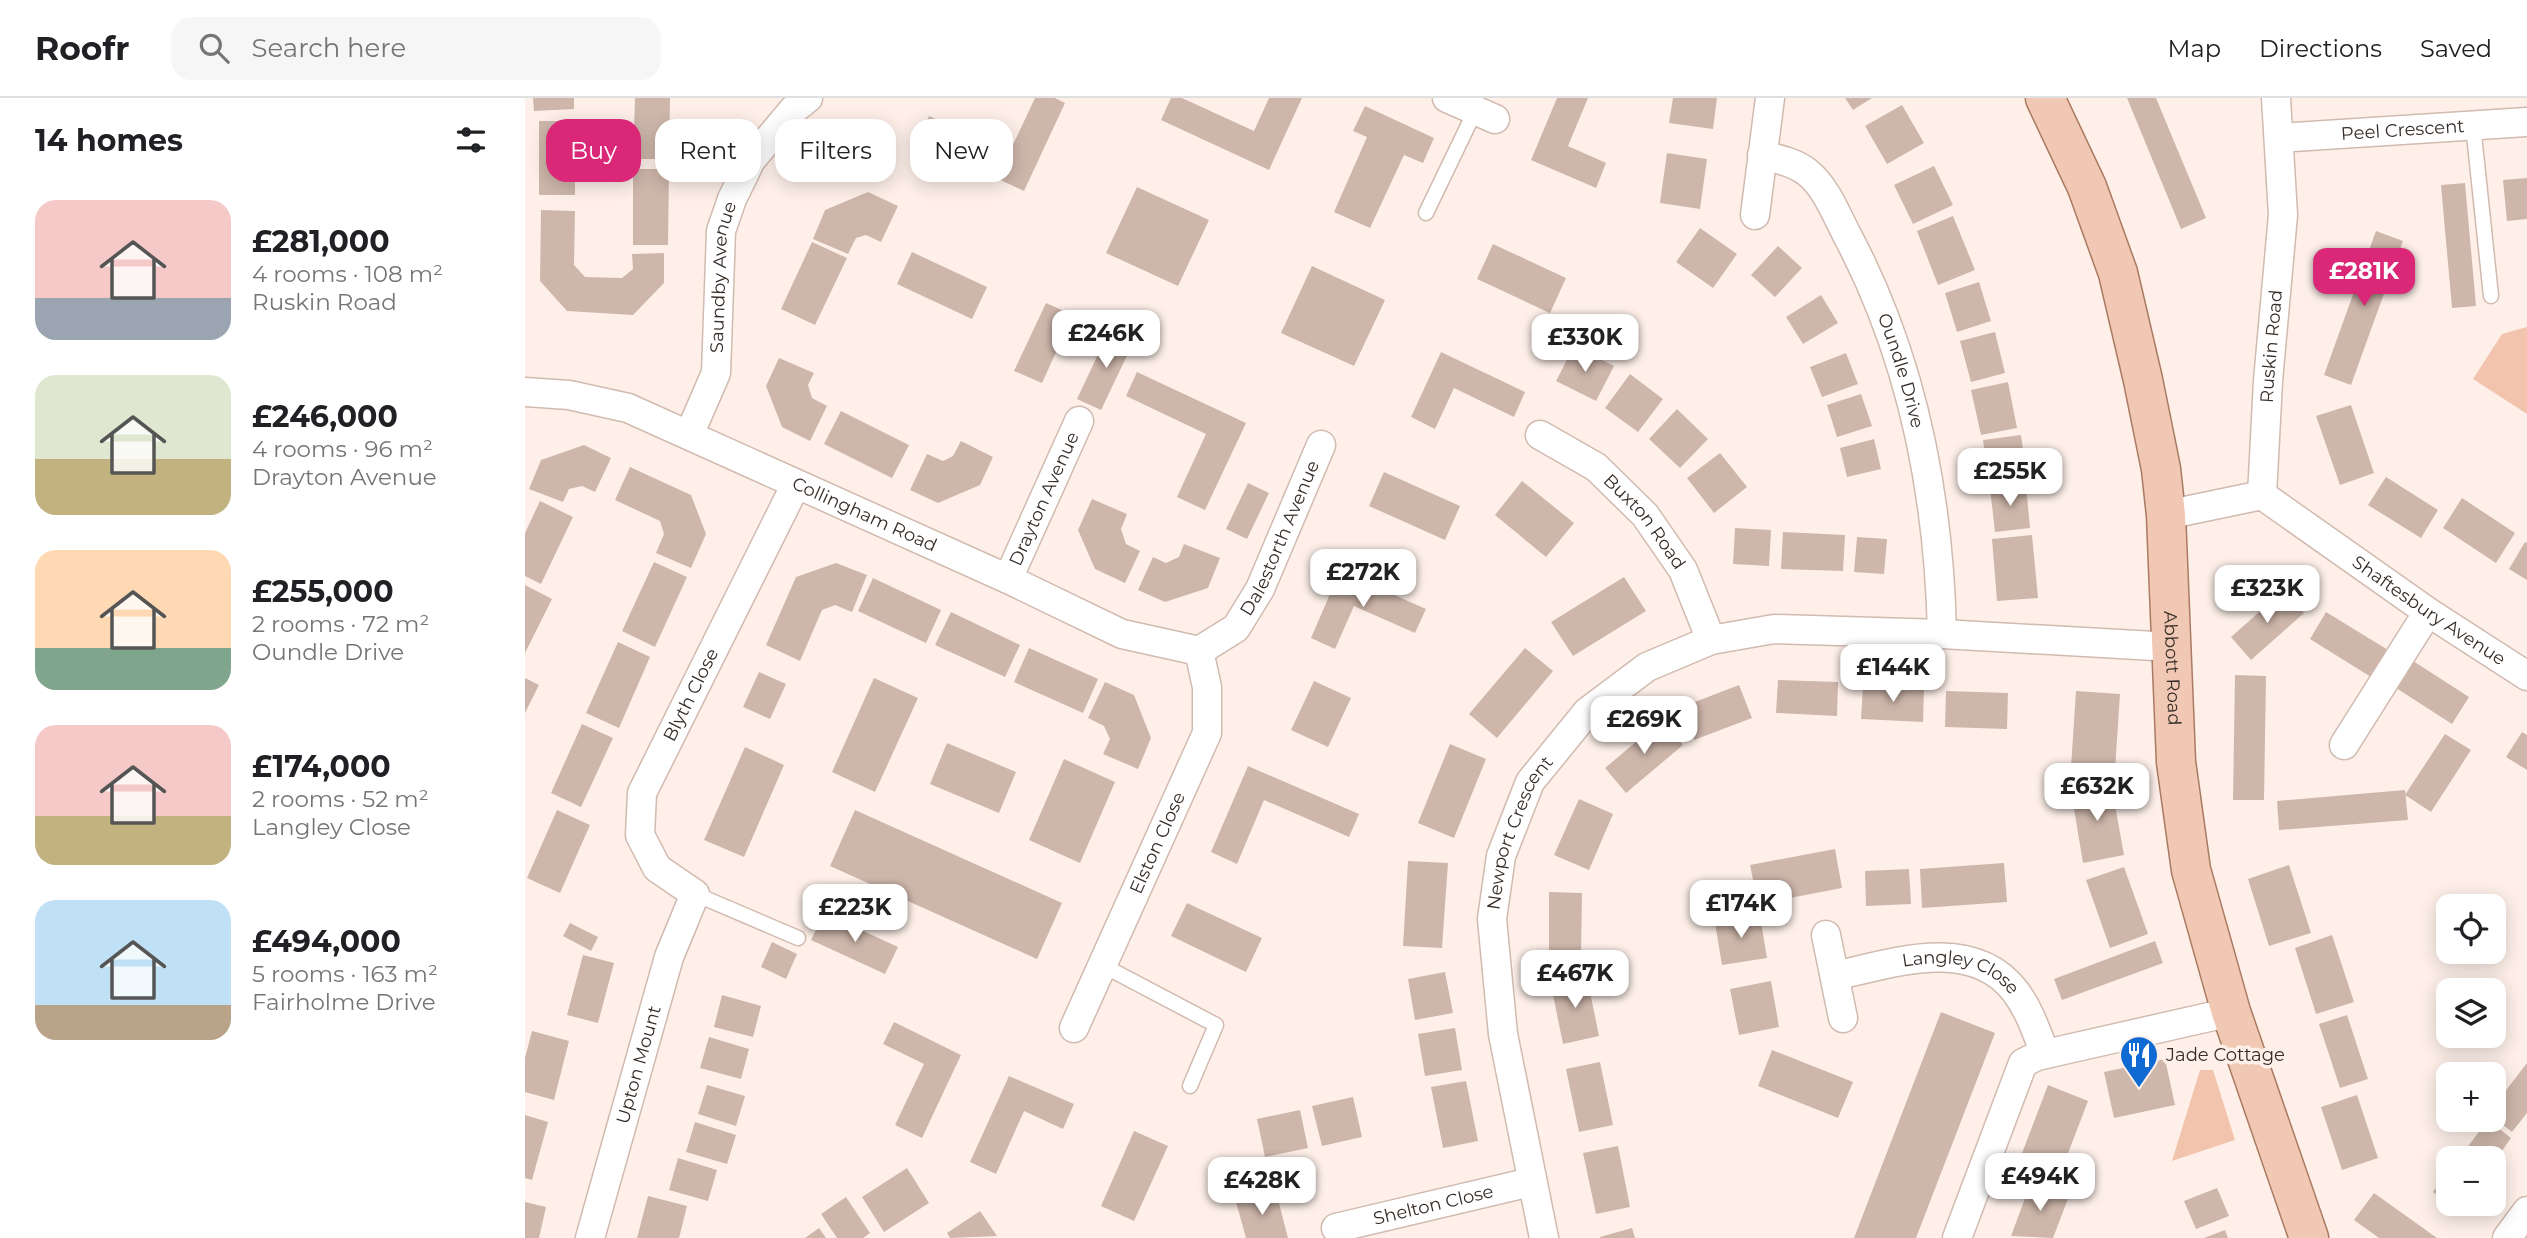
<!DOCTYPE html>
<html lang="en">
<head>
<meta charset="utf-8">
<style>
  body { margin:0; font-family:Montserrat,sans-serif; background:#f6f6f6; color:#202124; height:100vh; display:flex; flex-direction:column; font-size:26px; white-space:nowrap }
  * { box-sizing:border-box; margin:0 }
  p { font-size:23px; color:#757577 }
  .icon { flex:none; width:38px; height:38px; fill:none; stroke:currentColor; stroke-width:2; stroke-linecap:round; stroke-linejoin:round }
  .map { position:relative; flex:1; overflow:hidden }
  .side { display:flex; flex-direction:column; background:#fff; width:525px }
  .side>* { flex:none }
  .top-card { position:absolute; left:21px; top:21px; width:665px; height:63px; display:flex; gap:14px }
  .buttons { position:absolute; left:1911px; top:796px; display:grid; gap:14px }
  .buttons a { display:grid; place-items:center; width:70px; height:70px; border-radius:14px; background:#fff; box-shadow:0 4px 18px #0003; font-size:35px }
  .price { position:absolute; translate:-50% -60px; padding:0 16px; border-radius:14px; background:#fff; color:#222; font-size:23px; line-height:46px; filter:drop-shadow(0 2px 4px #0008) }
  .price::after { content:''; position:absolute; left:50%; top:42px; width:21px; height:16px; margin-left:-10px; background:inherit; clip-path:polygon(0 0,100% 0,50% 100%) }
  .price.active { background:#db2777; color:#fff }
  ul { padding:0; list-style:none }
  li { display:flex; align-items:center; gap:21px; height:175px; padding:0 35px }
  li span { display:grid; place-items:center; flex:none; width:196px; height:140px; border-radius:21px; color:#555 }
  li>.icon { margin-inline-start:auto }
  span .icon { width:84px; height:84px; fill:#fffc; stroke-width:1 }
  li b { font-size:30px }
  h2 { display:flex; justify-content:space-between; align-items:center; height:84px; padding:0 35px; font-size:30px }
  .pill { padding:0 24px; border-radius:21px; background:#fff; box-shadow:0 4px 18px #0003; font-size:24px; line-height:63px }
  .pill.active { background:#db2777; color:#fff }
  header { display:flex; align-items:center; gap:42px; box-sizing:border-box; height:98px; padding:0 35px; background:#fff; border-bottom:2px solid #e0e0e0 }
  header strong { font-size:33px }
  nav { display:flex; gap:38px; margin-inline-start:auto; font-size:24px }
  .search { width:490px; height:63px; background:#f6f6f6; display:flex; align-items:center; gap:18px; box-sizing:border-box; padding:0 24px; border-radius:21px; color:#757577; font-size:26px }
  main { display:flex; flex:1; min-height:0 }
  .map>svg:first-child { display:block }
  .green { fill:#f2c3ad }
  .building { fill:#ceb6ab }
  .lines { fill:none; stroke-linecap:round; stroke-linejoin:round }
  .service-casing { stroke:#d1baaf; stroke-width:17 }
  .minor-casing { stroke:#d1baaf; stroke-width:31 }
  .primary-casing { stroke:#aa7a62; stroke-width:41 }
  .service { stroke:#fff; stroke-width:14 }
  .minor { stroke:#fff; stroke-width:28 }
  .primary { stroke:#f1c8b4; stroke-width:38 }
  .labels { text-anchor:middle; stroke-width:7; stroke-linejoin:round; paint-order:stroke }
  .street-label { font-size:18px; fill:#362d28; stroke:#fef0e9 }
  .poi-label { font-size:18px; fill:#362d28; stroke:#fef0e9; text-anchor:start }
</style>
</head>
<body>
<header>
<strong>Roofr</strong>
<div class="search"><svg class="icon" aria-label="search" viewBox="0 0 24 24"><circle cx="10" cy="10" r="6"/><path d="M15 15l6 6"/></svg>Search here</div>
<nav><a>Map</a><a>Directions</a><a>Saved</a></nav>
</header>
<main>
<section class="side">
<h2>14 homes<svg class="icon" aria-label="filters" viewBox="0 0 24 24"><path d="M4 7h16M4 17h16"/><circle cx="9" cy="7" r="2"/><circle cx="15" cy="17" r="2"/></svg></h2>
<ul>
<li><span style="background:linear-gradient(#f6c9c9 70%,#9aa5b1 0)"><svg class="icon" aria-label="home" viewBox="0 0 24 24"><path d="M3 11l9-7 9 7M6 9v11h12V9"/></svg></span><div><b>£281,000</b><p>4 rooms · 108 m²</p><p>Ruskin Road</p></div></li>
<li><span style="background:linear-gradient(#dfe7d0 60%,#c2b280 0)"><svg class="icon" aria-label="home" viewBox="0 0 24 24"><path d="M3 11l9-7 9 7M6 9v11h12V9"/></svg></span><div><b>£246,000</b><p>4 rooms · 96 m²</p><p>Drayton Avenue</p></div></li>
<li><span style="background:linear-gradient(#ffd9b3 70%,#7fa58c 0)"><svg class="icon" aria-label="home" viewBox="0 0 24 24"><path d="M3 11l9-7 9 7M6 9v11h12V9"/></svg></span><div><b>£255,000</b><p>2 rooms · 72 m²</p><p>Oundle Drive</p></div></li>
<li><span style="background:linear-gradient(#f6c9c9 65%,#c2b280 0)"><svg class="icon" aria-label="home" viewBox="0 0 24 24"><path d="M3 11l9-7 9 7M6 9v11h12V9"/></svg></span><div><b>£174,000</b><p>2 rooms · 52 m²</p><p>Langley Close</p></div></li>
<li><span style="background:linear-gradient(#bfe0f5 75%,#b9a48a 0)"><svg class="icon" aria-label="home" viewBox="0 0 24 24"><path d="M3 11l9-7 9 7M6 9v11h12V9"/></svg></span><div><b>£494,000</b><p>5 rooms · 163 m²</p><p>Fairholme Drive</p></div></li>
</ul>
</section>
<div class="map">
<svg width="2002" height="1140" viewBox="0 0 2002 1140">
  <rect width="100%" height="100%" fill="#fef0e9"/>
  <path class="green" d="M2002 229V316L1948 281 1977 236Z
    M1675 972H1688L1710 1042 1647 1063Z"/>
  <path class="building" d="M8 0H49V11L9 13Z
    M110 0H145L144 61H108Z
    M510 0H530L540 5 499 93 392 43 404 18 484 55Z
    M646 0H657L729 33 744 0H777L744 72 636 22Z
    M1032 0H1063L1043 48 1081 65 1071 90 1006 62Z
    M1148 0H1192L1188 31 1144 25Z
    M1320 0H1347L1328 12Z
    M1602 0H1631L1681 120 1656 131Z
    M1377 7 1399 45 1362 66 1340 28Z
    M840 8 909 40 898 65 879 57 845 130 809 114 842 39 828 33Z
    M14 23H50V97H14Z
    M1142 55 1182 61 1175 111 1135 105Z
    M1409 68 1428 107 1388 126 1369 87Z
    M108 71H144L143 147H108Z
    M2002 80V121L1982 123 1978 82Z
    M1940 85 1951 208 1927 210 1916 87Z
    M612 89 684 122 653 188 581 155Z
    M343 94 373 108 356 144 341 137 331 140 323 156 288 141 300 112Z
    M16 112 50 113 49 167 60 179 97 180 108 171 107 156 139 155V185L108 217 42 213 15 183Z
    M1428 118 1450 172 1413 187 1392 133Z
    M1175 130 1212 156 1188 190 1151 164Z
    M1851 133 1878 143 1826 287 1799 277Z
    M287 144 322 160 290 227 256 211Z
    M968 146 1041 180 1025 215 952 181Z
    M1253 148 1277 170 1250 199 1226 177Z
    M387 154 462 189 447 221 372 186Z
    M787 168 860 202 829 268 756 235Z
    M1454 184 1466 223 1432 234 1420 195Z
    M1296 197 1313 225 1278 246 1261 219Z
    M521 205 548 217 517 285 489 273Z
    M585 231 609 243 576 312 552 301Z
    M1470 234 1480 275 1446 284 1435 243Z
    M1049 248 1089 268 1071 303 1031 283Z
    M916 254 1000 294 989 319 929 290 910 331 886 319Z
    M1321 255 1333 286 1297 299 1285 269Z
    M254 260 289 275 283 287 287 300 302 308 285 343 257 329 241 288Z
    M612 274 721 325 680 412 652 399 681 336 601 298Z
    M1105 276 1138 301 1113 334 1080 310Z
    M1483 284 1492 330 1456 337 1446 292Z
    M1336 296 1347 328 1312 339 1302 307Z
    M1826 307 1849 375 1815 387 1791 318Z
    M1152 311 1183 341 1155 370 1124 341Z
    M316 313 384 347 367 380 299 346Z
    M1496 337 1502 382 1464 387 1458 342Z
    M1349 341 1356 371 1322 379 1315 350Z
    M436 343 468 359 455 387 413 405 385 392 402 356 418 363 428 358Z
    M59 347 86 360 70 394 57 388 44 391 38 404 4 391 16 362Z
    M1195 355 1222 389 1189 415 1162 380Z
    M105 369 166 397 181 436 166 470 131 455 139 436 135 423 90 402Z
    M859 374 935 408 920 442 844 408Z
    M1861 379 1913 412 1896 440 1843 407Z
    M997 383 1049 425 1021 459 970 417Z
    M723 385 744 395 722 441 701 431Z
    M1501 387 1505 430 1470 434 1465 390Z
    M1937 400 1990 435 1971 465 1918 430Z
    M567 401 602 416 596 431 601 446 615 453 600 485 570 471 553 432Z
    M15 403 48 419 16 486 0 478V435Z
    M1210 430 1246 432 1244 468 1208 466Z
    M1258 434 1320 437 1318 473 1256 471Z
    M1507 437 1513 500 1472 503 1467 441Z
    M1332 439 1362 441 1359 476 1329 474Z
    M2000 444 2002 445V482L1984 471Z
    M659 446 695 460 683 490 640 504 613 492 628 459 641 465 654 459Z
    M129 464 162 479 130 549 97 533Z
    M311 465 342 477 327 514 310 507 297 512 275 563 241 547 271 479Z
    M815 473 901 511 890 535 829 508 810 551 786 540Z
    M1099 479 1121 513 1048 558 1026 524Z
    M348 480 416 512 401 545 333 513Z
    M0 487 27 501 0 555Z
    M1759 492 1779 515 1726 562 1706 539Z
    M426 514 495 547 480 579 410 547Z
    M1801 514 1863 552 1846 579 1785 541Z
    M93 544 125 559 94 630 61 615Z
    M504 550 573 581 558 615 489 584Z
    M1000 550 1028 573 972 640 944 616Z
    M1885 561 1944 599 1927 626 1868 588Z
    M234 574 261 586 245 621 218 609Z
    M1710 577 1741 578 1739 702H1708Z
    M0 580 14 587 0 615Z
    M349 580 393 600 350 694 307 674Z
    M1253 582 1313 584 1312 618 1251 615Z
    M789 583 826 600 803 649 766 632Z
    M580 584 609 597 626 640 613 671 578 656 585 641 579 628 563 620Z
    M1214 587 1227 620 1169 642 1157 609Z
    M1338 588 1399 591 1398 624 1336 621Z
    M1421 593 1483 595 1482 631 1420 629Z
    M1551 593 1595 596 1590 672 1546 669Z
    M1137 622 1158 647 1101 695 1080 670Z
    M57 626 88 640 56 709 26 695Z
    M1997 634 2002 637V672L1981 659Z
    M1920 636 1946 652 1906 714 1880 697Z
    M422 645 491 674 474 715 405 686Z
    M925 646 961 661 929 740 893 725Z
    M220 649 259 667 219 759 179 742Z
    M539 661 590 684 555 765 504 742Z
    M723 668 834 716 824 739 739 702 712 766 686 754Z
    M1586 685 1599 757 1558 765 1546 693Z
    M1880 692 1883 722 1754 732 1752 703Z
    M1054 701 1088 716 1064 772 1029 757Z
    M32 712 65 727 35 795 2 780Z
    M330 712 537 805 512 861 305 768Z
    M1310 751 1317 790 1233 806 1225 767Z
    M883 763 923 765 917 850 878 848Z
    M1479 765 1482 804 1397 810 1395 771Z
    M1764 767 1786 835 1744 848 1723 781Z
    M1599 769 1623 836 1585 850 1561 782Z
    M1384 771 1386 806 1341 808 1340 773Z
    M1024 794 1057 795 1056 858 1024 857Z
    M662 805 737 840 721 874 646 838Z
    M299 815 373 849 360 876 286 842Z
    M1235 818 1242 860 1197 867 1190 825Z
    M45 825 73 839 66 853 38 838Z
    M1807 837 1829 904 1791 916 1770 850Z
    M1630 843 1638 865 1537 902 1529 881Z
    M247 844 272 856 261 881 236 869Z
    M58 857 89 865 73 925 42 917Z
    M920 874 928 915 890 922 883 881Z
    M1062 879 1074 938 1038 946 1026 887Z
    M1246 883 1254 929 1214 937 1205 891Z
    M197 897 236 908 228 939 189 929Z
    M1416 914 1470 935 1391 1140H1329Z
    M1822 917 1843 981 1815 990 1794 926Z
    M369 924 436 957 397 1040 370 1027 399 966 358 946Z
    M930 930 937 972 900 978 893 936Z
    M7 933 44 943 29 1002 0 994V960Z
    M184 939 224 951 216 981 175 970Z
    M1247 952 1328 984 1313 1020 1233 988Z
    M1640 961 1650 1007 1589 1020 1579 974Z
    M1075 964 1088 1027 1054 1034 1041 971Z
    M2002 965V1015L1987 1034 1969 1020V1008Z
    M484 978 549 1006 538 1031 499 1013 471 1076 445 1064Z
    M941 983 953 1043 918 1050 906 989Z
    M182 987 220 998 211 1028 173 1016Z
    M1523 987 1563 1003 1534 1079 1494 1063Z
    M1832 997 1853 1060 1817 1072 1796 1009Z
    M828 999 837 1039 797 1048 787 1008Z
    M775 1012 783 1050 740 1059 732 1021Z
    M0 1017 23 1024 7 1082 0 1080Z
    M1963 1022 1986 1040 1969 1064V1060H1934Z
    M170 1024 211 1037 202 1066 161 1054Z
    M609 1033 643 1048 609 1123 576 1108Z
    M1093 1048 1105 1109 1071 1116 1058 1055Z
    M153 1060 192 1072 183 1103 144 1092Z
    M382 1070 404 1105 359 1134 337 1099Z
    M1923 1074V1106L1908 1094Z
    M1506 1084 1544 1098 1528 1140 1486 1138Z
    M1692 1090 1704 1118 1671 1131 1659 1103Z
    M751 1094 763 1140H721L711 1104Z
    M1849 1095 1912 1140H1854L1829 1122Z
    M123 1098 162 1108 154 1140H112Z
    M321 1099 345 1135 338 1140H312L296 1116Z
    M0 1104 21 1109 14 1140H0Z
    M455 1113 472 1138 425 1140 422 1135Z
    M294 1130 301 1140H280Z
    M1107 1130 1110 1140H1075V1139Z
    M1700 1132 1703 1140H1679Z"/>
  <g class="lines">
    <defs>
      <path id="service" d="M1948 27 1966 198
        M901 115 952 9
        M170 796 273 840
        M577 867 691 927 665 988"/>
      <g id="minor">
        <path d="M922 0 970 21"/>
        <path id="s1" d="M1754 40 2002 24"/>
        <path id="s2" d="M1237 57C1252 61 1269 64 1282 74 1301 89 1311 116 1322 137 1388 261 1414 397 1417 536"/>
        <path d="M1230 117 1245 0"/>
        <path id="s3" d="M0 294 44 297 103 310 483 481 597 536 674 553"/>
        <path id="s4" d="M164 337 191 275 196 133 207 101 226 62 268 12 283 0"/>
        <path id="s5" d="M1015 337 1071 369 1120 417 1158 472 1186 542"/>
        <path id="s6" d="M1737 397 1903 514 2002 578"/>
        <path id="s7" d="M1641 417 1737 397 1743 283 1758 117 1751 0"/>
        <path id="s8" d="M483 481 554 323"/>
        <path id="s9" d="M674 553 711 530 735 491 796 347"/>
        <path d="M1819 647 1903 514"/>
        <path d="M1301 837 1318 920"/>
        <path id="s10" d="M1310 878C1367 865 1447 837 1490 893 1504 911 1512 935 1520 956"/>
        <path id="s11" d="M549 930 682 635V589L674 553"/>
        <path id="s12" d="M811 1130 1006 1084"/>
        <path id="s13" d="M65 1140 144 859 170 796 132 770 115 737 117 695 271 386"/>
        <path id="s14" d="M1019 1140 978 936 967 821 976 758 1005 684 1062 614 1122 569 1186 542 1249 531 1417 536 1647 549"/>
        <path d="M1432 1140 1498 965 1512 958 1706 914"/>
        <path d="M1982 1140 2002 1113"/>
      </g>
      <g id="primary">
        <path id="s15" d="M1520 0 1562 89 1593 175 1618 282 1636 371 1641 417 1651 664 1666 772 1706 914 1784 1140"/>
      </g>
    </defs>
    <use href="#service" class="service-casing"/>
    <use href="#minor" class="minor-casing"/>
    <use href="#primary" class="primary-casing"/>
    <use href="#service" class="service"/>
    <use href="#minor" class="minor"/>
    <use href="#primary" class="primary"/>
  </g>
  <defs>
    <symbol id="restaurant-pin" viewBox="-11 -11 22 30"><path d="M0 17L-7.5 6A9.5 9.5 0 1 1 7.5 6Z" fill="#0f6ad3" stroke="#fef0e9"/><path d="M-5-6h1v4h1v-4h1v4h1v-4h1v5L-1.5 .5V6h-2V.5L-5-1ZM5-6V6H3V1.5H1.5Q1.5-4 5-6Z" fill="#fff"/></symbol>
  </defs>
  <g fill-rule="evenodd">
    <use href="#restaurant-pin" x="1592" y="935" width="44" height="60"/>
  </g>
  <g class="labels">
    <g class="street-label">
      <text dy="6" stroke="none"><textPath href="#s1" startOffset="124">Peel Crescent</textPath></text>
      <text dy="6" stroke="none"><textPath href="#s4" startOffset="164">Saundby Avenue</textPath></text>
      <text dy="6" stroke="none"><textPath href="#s7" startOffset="247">Ruskin Road</textPath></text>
      <text dy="6" stroke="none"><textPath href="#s2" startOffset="270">Oundle Drive</textPath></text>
      <text dy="6" stroke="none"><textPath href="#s8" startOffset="88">Drayton Avenue</textPath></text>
      <text dy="6" stroke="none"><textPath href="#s3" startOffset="364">Collingham Road</textPath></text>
      <text dy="6" stroke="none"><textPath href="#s5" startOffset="138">Buxton Road</textPath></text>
      <text dy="6" stroke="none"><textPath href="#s9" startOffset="144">Dalestorth Avenue</textPath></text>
      <text dy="6" stroke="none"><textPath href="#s6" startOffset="203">Shaftesbury Avenue</textPath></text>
      <text dy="6" stroke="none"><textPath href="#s15" startOffset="590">Abbott Road</textPath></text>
      <text dy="6" stroke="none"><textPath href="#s13" startOffset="595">Blyth Close</textPath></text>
      <text dy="6" stroke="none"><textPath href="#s14" startOffset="415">Newport Crescent</textPath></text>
      <text dy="6" stroke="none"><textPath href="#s11" startOffset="203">Elston Close</textPath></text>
      <text dy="6" stroke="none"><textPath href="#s10" startOffset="131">Langley Close</textPath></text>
      <text dy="6" stroke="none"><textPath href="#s13" startOffset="180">Upton Mount</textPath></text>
      <text dy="6" stroke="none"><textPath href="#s12" startOffset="100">Shelton Close</textPath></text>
    </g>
    <g class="poi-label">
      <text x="1641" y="963">Jade Cottage</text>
    </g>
  </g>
</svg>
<div class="buttons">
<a><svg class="icon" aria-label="locate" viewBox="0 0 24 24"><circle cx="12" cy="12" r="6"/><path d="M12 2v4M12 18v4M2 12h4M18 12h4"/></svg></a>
<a><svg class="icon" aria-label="layers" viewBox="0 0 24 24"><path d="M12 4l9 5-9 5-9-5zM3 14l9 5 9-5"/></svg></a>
<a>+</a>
<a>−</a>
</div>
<b class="price active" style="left:1839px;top:210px">£281K</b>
<b class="price" style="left:581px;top:272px">£246K</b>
<b class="price" style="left:1060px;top:276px">£330K</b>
<b class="price" style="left:1485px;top:410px">£255K</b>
<b class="price" style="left:838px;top:511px">£272K</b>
<b class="price" style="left:1742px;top:527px">£323K</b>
<b class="price" style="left:1368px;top:606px">£144K</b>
<b class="price" style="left:1119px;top:658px">£269K</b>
<b class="price" style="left:1572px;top:725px">£632K</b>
<b class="price" style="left:1216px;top:842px">£174K</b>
<b class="price" style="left:330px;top:846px">£223K</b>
<b class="price" style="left:1050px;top:912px">£467K</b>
<b class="price" style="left:1515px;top:1115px">£494K</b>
<b class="price" style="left:737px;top:1119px">£428K</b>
<div class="top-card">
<a class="pill active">Buy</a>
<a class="pill">Rent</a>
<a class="pill">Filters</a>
<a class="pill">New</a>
</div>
</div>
</main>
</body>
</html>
